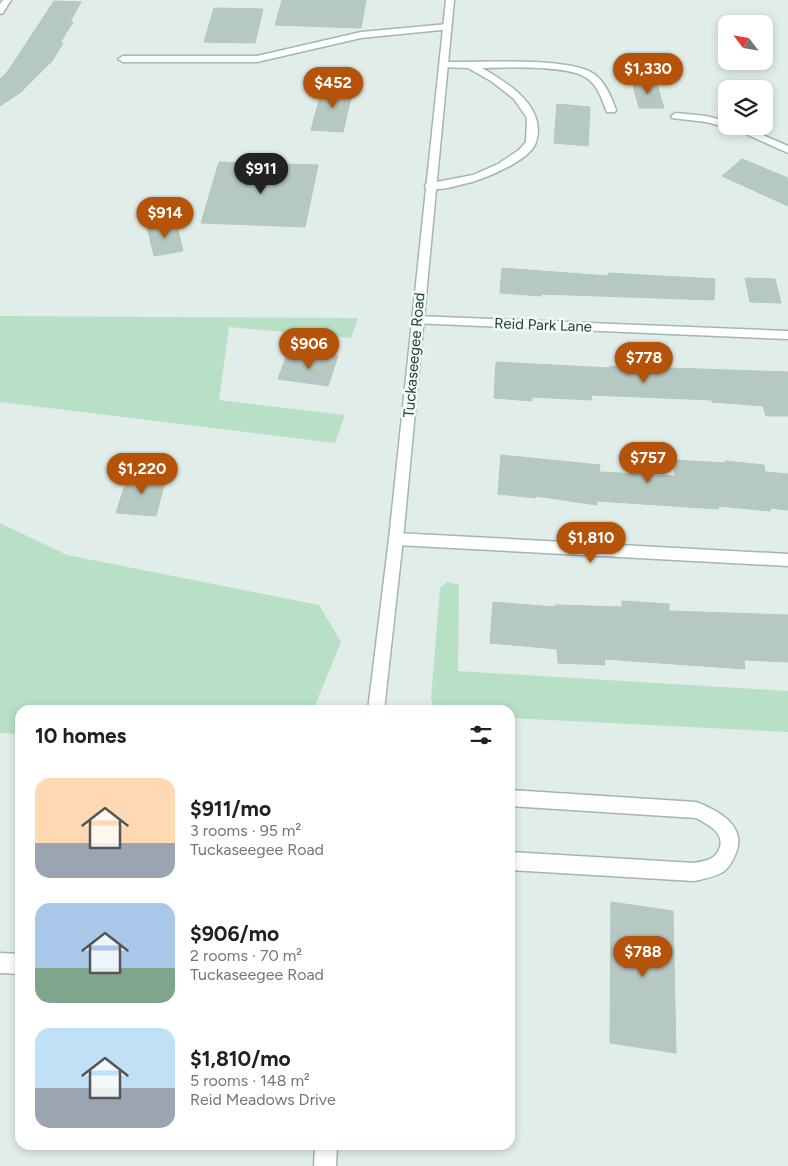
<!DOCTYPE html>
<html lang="en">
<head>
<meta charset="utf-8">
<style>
  body { margin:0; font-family:Figtree,sans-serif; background:#f6f6f6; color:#202124; height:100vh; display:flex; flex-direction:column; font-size:19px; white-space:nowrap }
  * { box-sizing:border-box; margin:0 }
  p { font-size:16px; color:#757577 }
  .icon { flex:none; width:28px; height:28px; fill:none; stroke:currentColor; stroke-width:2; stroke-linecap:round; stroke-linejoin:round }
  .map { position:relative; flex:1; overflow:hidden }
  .drawer { position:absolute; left:15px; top:705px; width:500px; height:445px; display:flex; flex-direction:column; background:#fff; border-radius:15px; box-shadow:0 2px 8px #0003 }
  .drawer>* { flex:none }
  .needle { width:32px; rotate:301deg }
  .buttons { position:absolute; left:718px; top:15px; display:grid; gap:10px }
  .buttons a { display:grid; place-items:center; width:55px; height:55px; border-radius:10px; background:#fff; box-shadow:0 2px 8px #0003; font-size:25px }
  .price { position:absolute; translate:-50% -42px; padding:0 11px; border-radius:18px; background:#b45309; color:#fff; font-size:16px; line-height:32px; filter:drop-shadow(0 1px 2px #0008) }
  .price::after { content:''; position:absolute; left:50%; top:30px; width:15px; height:11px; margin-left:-8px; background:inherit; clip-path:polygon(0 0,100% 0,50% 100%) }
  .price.current { background:#222; color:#fff }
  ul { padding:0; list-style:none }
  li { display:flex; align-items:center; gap:15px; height:125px; padding:0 20px }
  li span { display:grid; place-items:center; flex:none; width:140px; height:100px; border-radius:15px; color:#555 }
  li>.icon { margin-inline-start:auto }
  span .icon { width:60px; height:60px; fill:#fffc; stroke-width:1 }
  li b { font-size:21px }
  h2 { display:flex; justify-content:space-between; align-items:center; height:60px; padding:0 20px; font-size:21px }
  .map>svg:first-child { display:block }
  .green { fill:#b8e0c6 }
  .building { fill:#b6c8c2; stroke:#b3c7c0 }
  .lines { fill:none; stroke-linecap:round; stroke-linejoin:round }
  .service-casing { stroke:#a3b6b1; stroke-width:3 }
  .minor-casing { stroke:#a3b6b1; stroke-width:3 }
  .tertiary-casing { stroke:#a3b6b1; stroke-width:3 }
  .service { fill:#fff; fill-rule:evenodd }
  .minor { fill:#fff; fill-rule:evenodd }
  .tertiary { fill:#fff; fill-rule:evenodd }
  .labels { text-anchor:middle; stroke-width:5; stroke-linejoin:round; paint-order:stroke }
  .street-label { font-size:15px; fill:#204039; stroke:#f2f9f6 }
</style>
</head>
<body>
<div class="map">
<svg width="788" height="1166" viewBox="0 0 788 1166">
  <rect width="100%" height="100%" fill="#e1ede9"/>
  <path class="green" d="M0 316 358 318 351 338 229 327 219 400 345 415 335 443 0 402Z
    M0 523 67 555 319 605 341 642 313 710H20V734L0 733Z
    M447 582 459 585 458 671 788 691V732L510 718V710H435L431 699 440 588Z"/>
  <path class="building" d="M282 0H366L361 28 275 25Z
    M54 1 81 2 70 22H73L60 43H63L52 61 21 92 0 106V79L8 71Z
    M214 8 263 9 255 43 204 42Z
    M632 81H656L664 108H639Z
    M332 84 354 85 343 132 311 130 320 97 328 98Z
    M557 104 590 107 588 146 554 143Z
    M742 159 788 178V206L722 176Z
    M219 162 318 165 305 227 201 223Z
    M176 222 183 251 154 256 147 227Z
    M502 268 608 276V273L715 279 714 300 542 294 541 296 500 293Z
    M745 278 775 279 781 303 750 302Z
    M314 353 338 356 328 386 278 379 286 357 311 360Z
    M496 362 610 368V366L788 372V416H766L763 406 712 402V400L591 395 592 400 532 397V401L494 398Z
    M501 455 600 465 599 472 675 476 673 460 726 463 725 461 764 465 765 472 788 474V510L770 508V511L718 506 719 509 597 501V505L536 496V498L498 494Z
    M128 475 166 477 156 516 116 513Z
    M622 601 669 604V611L788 615V662L744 660 745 669 604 659 605 665 558 663 557 649 490 643 493 602 555 607V605L622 607Z
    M611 902 673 911 676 1053 610 1043Z"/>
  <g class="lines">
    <defs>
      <path id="service" d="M448 24 451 25V29L361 38 257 62H123L118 59 123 56H257L361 32Z
        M443 62C477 63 569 56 594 74 605 82 612 98 616 110L615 112H607C602 101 599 87 588 79 570 64 505 68 482 68 508 83 547 107 536 142 531 160 488 177 472 182 458 185 440 192 426 188L425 186 426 184 473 175 498 164 519 150 526 142 527 118 514 99 491 81 468 68 440 67V63Z
        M510 790 696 802C717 810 747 825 736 853 733 860 730 867 723 872 714 877 704 879 694 881L510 870V852L694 863C699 862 705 861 710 859 715 857 718 852 720 847 724 832 707 824 696 818L510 806Z"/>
      <path id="minor" d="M3 0H11L3 13 0 14V4Z
        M676 113 706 116 726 121V126H742L788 146V153L728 126 726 127 706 122 672 118 671 116Z
        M417 316 788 331V339L413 323 411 320 413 317Z
        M396 533 788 554V566L396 545 391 543 389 539 391 535Z
        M0 953 20 954V974L0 973Z"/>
      <path id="tertiary" d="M446 0H454L403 539 384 710H368L389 539Z
        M315 1145H337L336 1166H314Z"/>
    </defs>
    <use href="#service" class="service-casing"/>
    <use href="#minor" class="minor-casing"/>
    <use href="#tertiary" class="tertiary-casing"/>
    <use href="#service" class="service"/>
    <use href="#minor" class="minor"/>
    <use href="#tertiary" class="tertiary"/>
  </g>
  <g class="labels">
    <g class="street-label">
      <text transform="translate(543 325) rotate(2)" y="5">Reid Park Lane</text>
      <text transform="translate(414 355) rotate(-85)" y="5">Tuckaseegee Road</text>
    </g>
  </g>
</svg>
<div class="buttons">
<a><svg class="needle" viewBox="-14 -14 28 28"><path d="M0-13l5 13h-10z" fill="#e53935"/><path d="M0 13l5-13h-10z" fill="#757577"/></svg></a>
<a><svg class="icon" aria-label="layers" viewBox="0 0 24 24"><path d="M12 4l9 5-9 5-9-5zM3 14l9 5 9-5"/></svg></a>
</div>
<b class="price" style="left:648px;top:95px">$1,330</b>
<b class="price" style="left:333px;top:109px">$452</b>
<b class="price current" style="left:261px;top:195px">$911</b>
<b class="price" style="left:165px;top:239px">$914</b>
<b class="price" style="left:309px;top:370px">$906</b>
<b class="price" style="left:644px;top:384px">$778</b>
<b class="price" style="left:648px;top:484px">$757</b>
<b class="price" style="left:142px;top:495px">$1,220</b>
<b class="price" style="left:591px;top:564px">$1,810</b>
<b class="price" style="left:643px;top:978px">$788</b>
<section class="drawer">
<h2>10 homes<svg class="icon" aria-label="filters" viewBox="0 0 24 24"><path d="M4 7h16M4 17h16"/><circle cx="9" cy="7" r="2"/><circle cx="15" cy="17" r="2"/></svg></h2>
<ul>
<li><span style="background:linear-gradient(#ffd9b3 65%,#9aa5b1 0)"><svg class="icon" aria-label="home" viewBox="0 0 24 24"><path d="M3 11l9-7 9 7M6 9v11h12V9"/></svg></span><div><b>$911/mo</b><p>3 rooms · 95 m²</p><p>Tuckaseegee Road</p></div></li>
<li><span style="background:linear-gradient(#a9c7e8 65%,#7fa58c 0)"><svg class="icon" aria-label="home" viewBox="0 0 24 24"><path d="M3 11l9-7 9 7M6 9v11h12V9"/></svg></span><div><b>$906/mo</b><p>2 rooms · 70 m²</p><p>Tuckaseegee Road</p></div></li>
<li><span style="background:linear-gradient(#bfe0f5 60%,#9aa5b1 0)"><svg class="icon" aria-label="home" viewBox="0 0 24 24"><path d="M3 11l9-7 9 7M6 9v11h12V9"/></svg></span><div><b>$1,810/mo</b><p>5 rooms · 148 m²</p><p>Reid Meadows Drive</p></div></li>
</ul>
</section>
</div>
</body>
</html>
